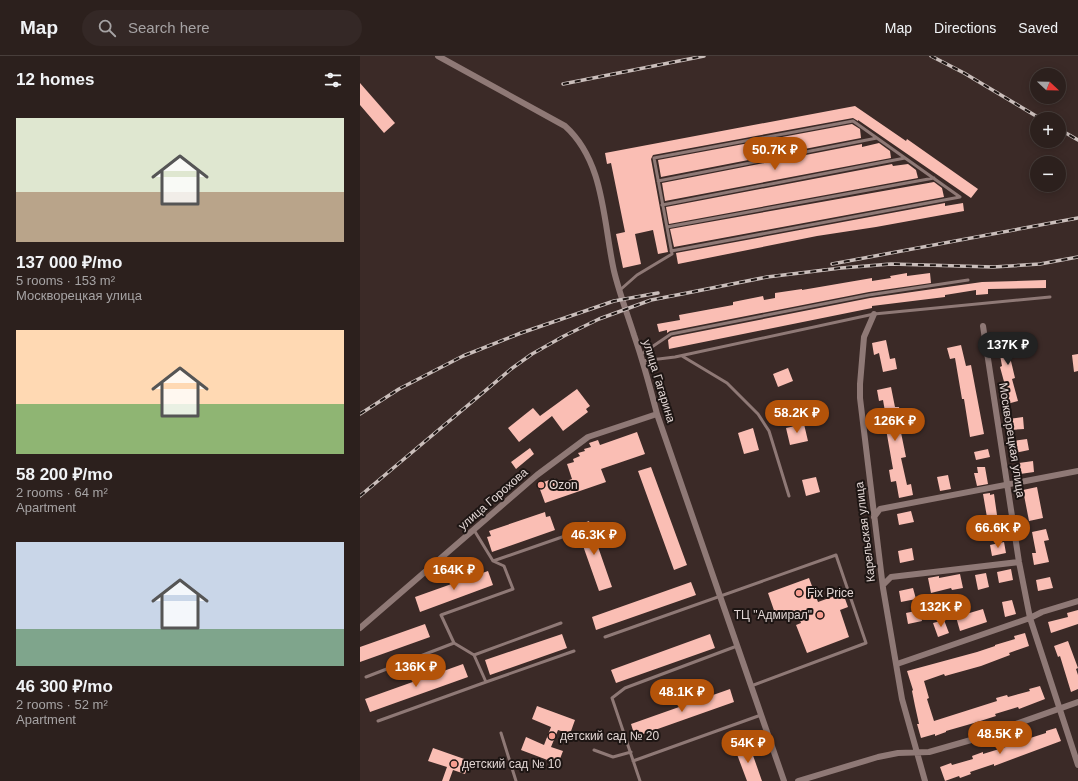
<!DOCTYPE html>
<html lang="en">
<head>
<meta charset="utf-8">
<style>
  body { margin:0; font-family:Helvetica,sans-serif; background:#342826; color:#f1f3f6; height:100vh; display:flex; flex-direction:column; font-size:15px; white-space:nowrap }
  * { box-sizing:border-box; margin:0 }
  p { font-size:13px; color:#a6a3a4 }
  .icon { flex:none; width:22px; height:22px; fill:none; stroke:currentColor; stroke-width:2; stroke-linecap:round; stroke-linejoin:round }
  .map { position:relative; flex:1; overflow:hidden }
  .drawer { display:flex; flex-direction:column; background:#2c201d; width:360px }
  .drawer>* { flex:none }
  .needle { width:26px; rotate:112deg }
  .controls { position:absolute; left:670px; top:12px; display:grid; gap:8px }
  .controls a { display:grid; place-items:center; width:36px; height:36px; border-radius:50%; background:#2c201d; box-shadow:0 2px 10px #0003,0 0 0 1px #483e3b; font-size:20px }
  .price { position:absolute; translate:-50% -34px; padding:0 9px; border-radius:14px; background:#b45309; color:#fff; font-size:13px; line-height:26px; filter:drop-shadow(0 1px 2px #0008) }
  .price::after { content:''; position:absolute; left:50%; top:24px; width:12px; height:9px; margin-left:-6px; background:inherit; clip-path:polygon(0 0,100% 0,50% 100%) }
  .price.selected { background:#222; color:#fff }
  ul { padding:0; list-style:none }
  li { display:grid; align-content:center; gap:8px; height:212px; padding:0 16px }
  li span { display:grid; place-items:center; height:124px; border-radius:0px; color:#555 }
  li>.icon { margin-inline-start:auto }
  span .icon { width:72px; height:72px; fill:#fffc; stroke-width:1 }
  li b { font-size:17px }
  h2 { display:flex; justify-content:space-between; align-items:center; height:48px; padding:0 16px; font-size:17px }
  header { display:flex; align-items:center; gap:24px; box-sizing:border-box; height:56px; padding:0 20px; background:#2c201d; border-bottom:1px solid #483e3b }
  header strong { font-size:19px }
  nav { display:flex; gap:22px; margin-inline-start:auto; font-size:14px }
  .search { width:280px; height:36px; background:#342826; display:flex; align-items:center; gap:10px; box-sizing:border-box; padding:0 14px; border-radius:22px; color:#a6a3a4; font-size:15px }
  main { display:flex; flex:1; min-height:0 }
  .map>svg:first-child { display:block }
  .building { fill:#fabeb4 }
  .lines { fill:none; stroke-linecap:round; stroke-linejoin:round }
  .service { stroke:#8f7976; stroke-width:3 }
  .minor { stroke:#8f7976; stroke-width:6 }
  .rail-casing { stroke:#cabebb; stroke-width:3.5 }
  .rail { stroke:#1d1513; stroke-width:2; stroke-dasharray:6; stroke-linecap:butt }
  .poi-dot { fill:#f59d90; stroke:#1d1513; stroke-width:1.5 }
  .labels { text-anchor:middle; stroke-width:4; stroke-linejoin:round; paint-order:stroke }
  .street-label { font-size:12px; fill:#e2d6d4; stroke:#1d1513 }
  .poi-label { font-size:12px; fill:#e2d6d4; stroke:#1d1513; text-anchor:start }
</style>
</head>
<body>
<header>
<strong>Map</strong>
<div class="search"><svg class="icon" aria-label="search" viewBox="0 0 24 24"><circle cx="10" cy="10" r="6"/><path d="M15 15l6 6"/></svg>Search here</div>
<nav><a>Map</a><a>Directions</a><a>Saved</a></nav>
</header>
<main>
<section class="drawer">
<h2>12 homes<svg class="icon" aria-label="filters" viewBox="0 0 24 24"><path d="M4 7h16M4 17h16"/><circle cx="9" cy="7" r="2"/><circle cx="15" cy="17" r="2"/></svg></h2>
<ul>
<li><span style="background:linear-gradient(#dfe7d0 60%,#b9a48a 0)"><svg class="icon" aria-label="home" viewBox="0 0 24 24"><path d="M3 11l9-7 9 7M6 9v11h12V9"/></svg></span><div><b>137 000 ₽/mo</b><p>5 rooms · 153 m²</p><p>Москворецкая улица</p></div></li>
<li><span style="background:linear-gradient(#ffd9b3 60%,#8fb573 0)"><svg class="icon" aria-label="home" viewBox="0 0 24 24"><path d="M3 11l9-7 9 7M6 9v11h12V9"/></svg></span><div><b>58 200 ₽/mo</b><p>2 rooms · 64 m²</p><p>Apartment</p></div></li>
<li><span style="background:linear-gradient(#c9d6e8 70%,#7fa58c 0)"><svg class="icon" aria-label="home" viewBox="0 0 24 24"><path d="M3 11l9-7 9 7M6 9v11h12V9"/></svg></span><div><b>46 300 ₽/mo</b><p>2 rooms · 52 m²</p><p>Apartment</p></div></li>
</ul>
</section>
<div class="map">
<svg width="718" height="725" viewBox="0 0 718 725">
  <rect width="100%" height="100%" fill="#3b2a27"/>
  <path class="building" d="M0 27 35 67 24 77 0 49Z
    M495 50 546 85 547 83 618 133 611 142 498 64V65L493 62 293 99 291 103 308 196 298 198 293 174 275 178 281 208 263 212 256 178 265 176 251 107 247 108 245 97Z
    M492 68 500 73 501 82 301 121 298 104Z
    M519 87 530 95 531 102 305 145 302 127 502 88V91Z
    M532 108 533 110 548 108 556 114 558 122 309 168 306 151Z
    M574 126 582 132 584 141 314 191 310 173Z
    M585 147V150L603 147 604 155 516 171 457 180 318 208 316 197Z
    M547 217V220L570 217 571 227 509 236 310 275 307 277V274L299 276 297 268 320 264 319 259 373 249V246L403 240 404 244 415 242V237L442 233V234L512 222V225L531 222 530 220Z
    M686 224V232L628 233V238L616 239V234L585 239V241L512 250V252L309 293 308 284 312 281 510 242 622 226Z
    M653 279 657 299 650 301 655 322 652 323 658 345 647 348 643 334 646 333 640 311 642 310 637 282Z
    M526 284 530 303 535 302 537 313 523 316 519 297 514 299 512 287Z
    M601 289 606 310 611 309 624 378 610 381 604 343H602L595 302 590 303 587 292Z
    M718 298V315L714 316 712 299Z
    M428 312 433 325 418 331 413 318Z
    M531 331 535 351H539L541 362H538L546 401 541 402 547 429 551 428 553 439 539 442 536 425 531 426 529 414 533 413 526 373H528L523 344 519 345 517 334Z
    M217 333 230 350 226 353 228 356 203 375 192 360 159 386 148 372 173 352 180 360Z
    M663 361 664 373 650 374 648 363Z
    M444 368 448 385 430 389 426 372Z
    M393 372 399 394 384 398 378 377Z
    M277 376 285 398 241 413 246 426 185 447 178 428 195 422 198 428 212 423 207 408 214 406 213 403 220 400 218 397 225 395 224 393 231 391 229 387 238 384 240 389Z
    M667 383 669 394 655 397 653 385Z
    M170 392 174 398 156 413 151 406Z
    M628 393 630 401 616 404 614 396Z
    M673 405 674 416 660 418 659 407Z
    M291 411 327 509 314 514 278 415Z
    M617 411H625L628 428 617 430 614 417H618Z
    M588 419 591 433 580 435 577 421Z
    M456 421 460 436 446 440 442 424Z
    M677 431 683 462 669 465 663 434Z
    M630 437V439L634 438 637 459H641L643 470 629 473 623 438Z
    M551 455 554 466 539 469 537 458Z
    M185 456 186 461 190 460 195 474 132 496 127 481 131 480 129 475Z
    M229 465 252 531 239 535 216 470Z
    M686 473 689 484 684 485 689 506 674 509 672 497H676L672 476Z
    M644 486 646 497 632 500 630 489Z
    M552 492 554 504 540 507 538 495Z
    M651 513 653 524 639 527 637 516Z
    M128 515 133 529 60 556 55 541Z
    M626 517 629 531 618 534 615 519Z
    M600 518 603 532 592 534 591 532 571 537 568 522 579 520V522Z
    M690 521 693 532 678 535 676 524Z
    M449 522 458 546 483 537 488 551 480 554 489 581 447 597 436 569 441 567 437 555 417 563 408 537Z
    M331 526 336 539 236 574 232 561Z
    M553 532 556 543 541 546 539 535Z
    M652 544 656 558 645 561 642 546Z
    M623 553 627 566 600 575 596 561Z
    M560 554 562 565 548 568 546 557Z
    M718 554V568L691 577 688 566 708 561 707 557Z
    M584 564 589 577 578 581 573 567Z
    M65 568 70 581 0 606V591Z
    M665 577 669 590 649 597 650 599 621 610 585 620 584 618 564 625 569 642 567 643 574 665 637 645 636 642 647 639 648 641 670 635 669 633 680 630 685 643 659 653 658 651 635 658 636 660 614 667 586 675V676L575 680V678L561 682 557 668H559L555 650 552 635 553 634 547 615 617 596 635 590V589L655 583 654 580Z
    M202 578 207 592 130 619 125 604Z
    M350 578 355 592 256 627 251 614Z
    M708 585 718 612 716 613 718 619V633L711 636 700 600 698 601 694 590Z
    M103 608 108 621 10 656 5 643Z
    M370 633 374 646 275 681 271 668Z
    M177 650 215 664 210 678 198 674 191 691 203 695 198 708 161 694 166 681 184 689 191 671 172 663Z
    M696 672 701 685 634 710V708L610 716 611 718 600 722 599 720 585 725 580 711 591 707 592 709 613 703 612 700 623 696V698L649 690 648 689 686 677V675Z
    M389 688 402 725H387L375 693Z
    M73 692 110 705 105 718 93 714 89 725H82L87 711 68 705Z"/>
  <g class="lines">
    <path class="service" d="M298 125 517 82
      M302 149 545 102
      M307 171 574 122
      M260 234 277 219 312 198 294 102 493 65 600 141 311 195
      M280 299 311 278 509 239 608 224
      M322 300 367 327 398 358 409 375 429 440
      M282 305 315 301 514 258 690 241
      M114 474 133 505 205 480
      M245 581 476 499 506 587 391 630
      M94 587 114 599 201 567
      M114 599 126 626 214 595
      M6 621 94 587 81 559 153 533 144 510 133 505
      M18 665 126 626
      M141 677 156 725
      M234 694 253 701 271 696
      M273 705 401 659
      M280 725 252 642 265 632 377 590"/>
    <path class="minor" d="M78 0 205 70C245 106 243 166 254 215 259 236 267 257 274 279 283 305 290 331 297 358L424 725
      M514 258 504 281 500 328V342L523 532 542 643 565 725
      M623 270 659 506 670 562 718 709
      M514 461 520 453 718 415
      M523 529 531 521 659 506
      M0 572 177 419 228 381 297 358
      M537 608 670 562 682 556 718 545
      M438 725 518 701 538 697 569 696 611 684 718 646"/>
    <defs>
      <path id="rail" d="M571 0 604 17 681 63
        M203 28 344 0
        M699 73 718 84
        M472 208 718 162
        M0 358 39 333 103 300 161 277 254 245 298 237
        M0 440 151 313 172 298 204 280 239 263 291 244 322 238 407 221 481 212 531 208 633 211 680 208 718 201"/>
    </defs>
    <use href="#rail" class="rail-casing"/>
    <use href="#rail" class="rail"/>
  </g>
  <g class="poi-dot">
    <circle cx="181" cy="429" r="4"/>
    <circle cx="439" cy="537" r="4"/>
    <circle cx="460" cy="559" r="4"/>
    <circle cx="192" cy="680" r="4"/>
    <circle cx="94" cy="708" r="4"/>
  </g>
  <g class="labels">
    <g class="street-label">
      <text transform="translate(299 325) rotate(73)" y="4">улица Гагарина</text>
      <text transform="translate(652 384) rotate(81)" y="4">Москворецкая улица</text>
      <text transform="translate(133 443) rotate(-41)" y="4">улица Горохова</text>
      <text transform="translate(505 476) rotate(-97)" y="4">Карельская улица</text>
    </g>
    <g class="poi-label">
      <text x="189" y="433">Ozon</text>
      <text x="447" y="541">Fix Price</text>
      <text x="452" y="563" text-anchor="end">ТЦ "Адмирал"</text>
      <text x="200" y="684">детский сад № 20</text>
      <text x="102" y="712">детский сад № 10</text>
    </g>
  </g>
</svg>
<div class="controls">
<a><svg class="needle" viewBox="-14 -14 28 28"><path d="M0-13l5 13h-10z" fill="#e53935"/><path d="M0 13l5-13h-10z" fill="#a6a3a4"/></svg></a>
<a>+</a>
<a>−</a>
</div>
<b class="price" style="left:415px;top:115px">50.7K ₽</b>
<b class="price selected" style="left:648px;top:310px">137K ₽</b>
<b class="price" style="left:437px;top:378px">58.2K ₽</b>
<b class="price" style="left:535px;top:386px">126K ₽</b>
<b class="price" style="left:638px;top:493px">66.6K ₽</b>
<b class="price" style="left:234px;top:500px">46.3K ₽</b>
<b class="price" style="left:94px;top:535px">164K ₽</b>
<b class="price" style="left:581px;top:572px">132K ₽</b>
<b class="price" style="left:56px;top:632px">136K ₽</b>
<b class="price" style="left:322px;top:657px">48.1K ₽</b>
<b class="price" style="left:640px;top:699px">48.5K ₽</b>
<b class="price" style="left:388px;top:708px">54K ₽</b>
</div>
</main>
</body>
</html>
